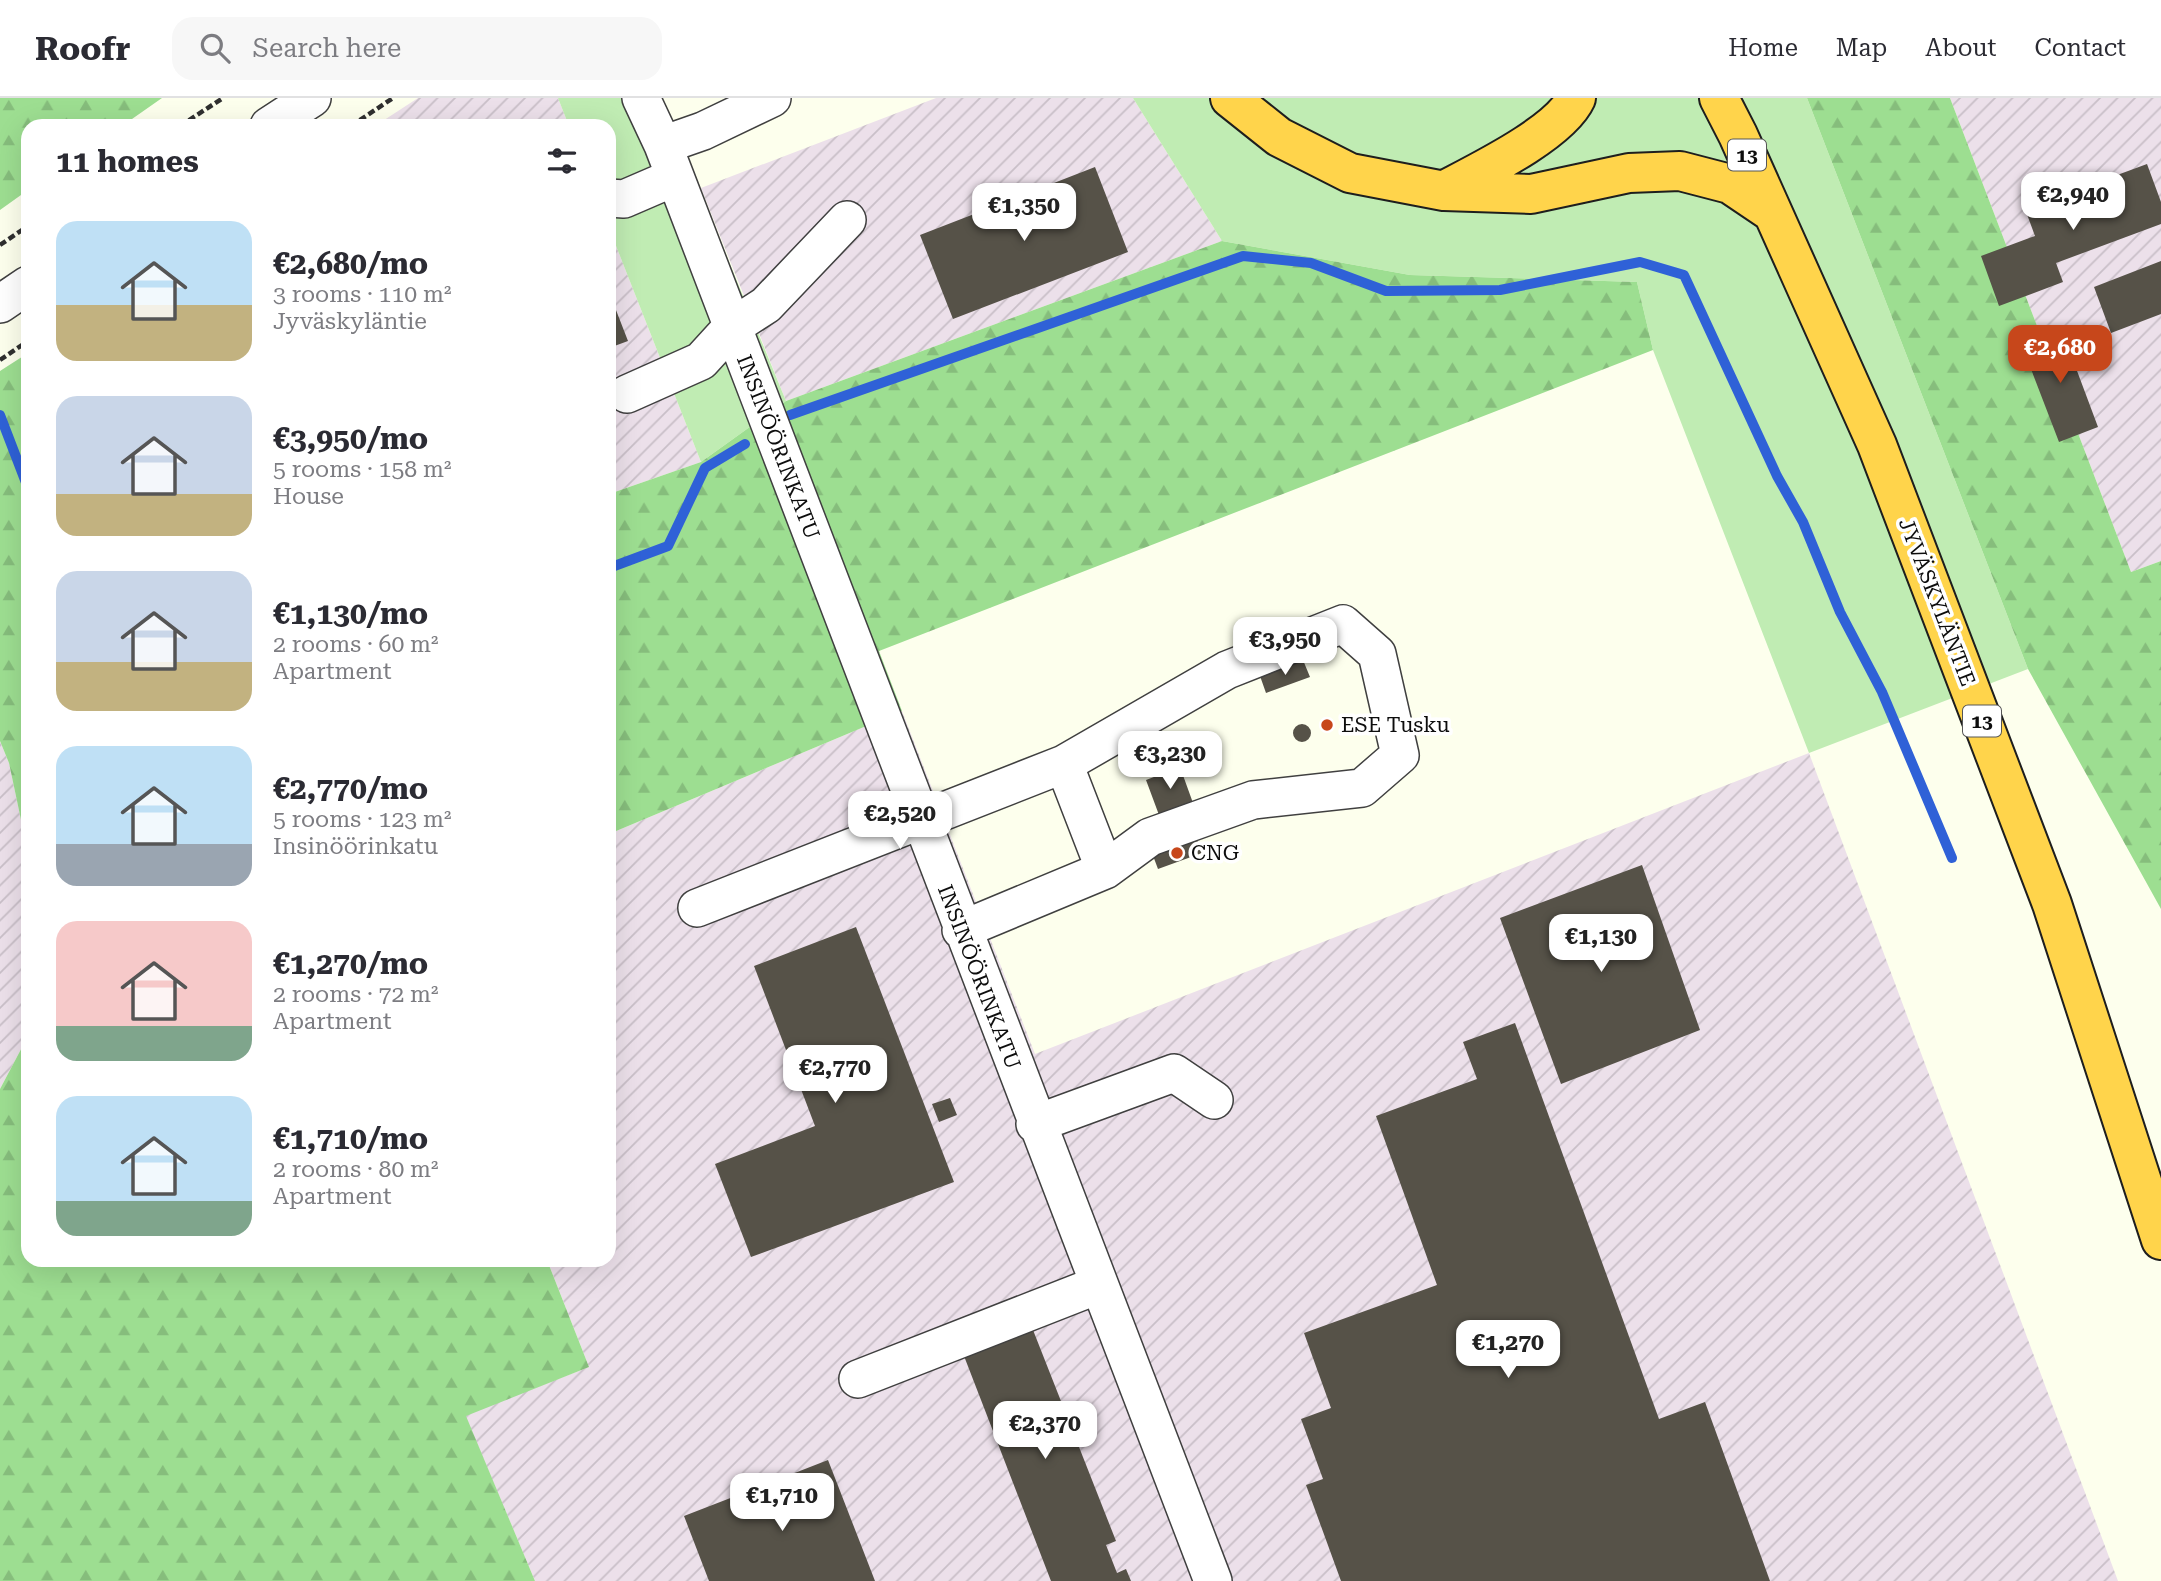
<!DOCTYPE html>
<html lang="en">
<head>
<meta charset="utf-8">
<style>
  body { margin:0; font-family:"Roboto Serif",serif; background:#f7f7f7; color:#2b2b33; height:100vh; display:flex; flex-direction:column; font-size:26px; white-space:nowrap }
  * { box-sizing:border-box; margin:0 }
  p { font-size:23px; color:#7c7c81 }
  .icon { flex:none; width:38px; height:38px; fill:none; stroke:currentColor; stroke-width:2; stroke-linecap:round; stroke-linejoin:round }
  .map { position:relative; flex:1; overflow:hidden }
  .side { position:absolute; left:21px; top:21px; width:595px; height:1148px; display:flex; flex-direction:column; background:#fff; border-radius:21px; box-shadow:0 7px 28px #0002 }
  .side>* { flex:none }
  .price { position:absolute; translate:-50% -60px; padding:0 16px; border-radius:14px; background:#fff; color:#222; font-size:23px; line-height:46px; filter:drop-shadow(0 2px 4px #0008) }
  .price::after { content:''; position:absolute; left:50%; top:42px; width:21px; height:16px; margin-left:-10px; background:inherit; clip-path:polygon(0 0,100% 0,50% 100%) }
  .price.on { background:#c7471b; color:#fff }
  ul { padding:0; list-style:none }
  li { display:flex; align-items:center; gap:21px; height:175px; padding:0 35px }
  li span { display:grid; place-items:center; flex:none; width:196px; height:140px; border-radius:21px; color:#555 }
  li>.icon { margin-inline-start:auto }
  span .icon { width:84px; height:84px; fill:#fffc; stroke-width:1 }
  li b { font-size:30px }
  h2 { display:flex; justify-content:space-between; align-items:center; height:84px; padding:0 35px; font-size:30px }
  header { display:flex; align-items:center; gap:42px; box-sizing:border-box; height:98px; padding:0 35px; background:#fff; border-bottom:2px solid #e1e1e2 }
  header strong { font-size:33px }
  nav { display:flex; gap:38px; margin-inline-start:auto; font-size:24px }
  .search { width:490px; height:63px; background:#f7f7f7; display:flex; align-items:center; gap:18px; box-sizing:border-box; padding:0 24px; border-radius:21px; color:#7c7c81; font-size:26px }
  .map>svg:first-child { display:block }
  .industrial { fill:url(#industrial-furrows) }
  .grass { fill:#c0ecb3 }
  .forest { fill:url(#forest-firs) }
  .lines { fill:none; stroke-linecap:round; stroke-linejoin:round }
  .stream { stroke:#2f61d7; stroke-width:10 }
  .building { fill:#565248 }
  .minor-casing { stroke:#404040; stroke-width:40 }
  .highway-casing { stroke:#1e1e1e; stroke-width:42 }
  .path { stroke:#2f2f2f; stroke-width:4.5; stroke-dasharray:7 3.5; stroke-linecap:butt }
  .minor { stroke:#fff; stroke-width:37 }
  .highway { stroke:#ffd44b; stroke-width:38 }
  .poi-dot { fill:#c7471b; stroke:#fff; stroke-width:2.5 }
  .labels { text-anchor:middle; stroke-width:7; stroke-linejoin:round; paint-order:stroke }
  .shield { fill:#fff; stroke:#565656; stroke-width:2 }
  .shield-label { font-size:19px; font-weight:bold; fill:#0d0d0d }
  .street-label { font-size:21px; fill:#0d0d0d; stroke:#fff }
  .poi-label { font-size:21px; fill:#0d0d0d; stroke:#fff; text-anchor:start }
</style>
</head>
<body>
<header>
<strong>Roofr</strong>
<div class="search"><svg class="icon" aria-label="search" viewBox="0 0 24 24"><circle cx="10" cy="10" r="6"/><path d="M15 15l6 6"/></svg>Search here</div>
<nav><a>Home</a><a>Map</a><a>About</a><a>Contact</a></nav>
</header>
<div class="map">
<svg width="2161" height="1483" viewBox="0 0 2161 1483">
  <defs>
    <pattern id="industrial-furrows" width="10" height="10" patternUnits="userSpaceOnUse" patternTransform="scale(1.75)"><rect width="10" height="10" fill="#ece0ea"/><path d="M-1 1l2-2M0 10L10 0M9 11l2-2" fill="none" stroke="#c9bfc8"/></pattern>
    <pattern id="forest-firs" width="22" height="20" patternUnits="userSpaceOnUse" patternTransform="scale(1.75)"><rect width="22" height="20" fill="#9dde91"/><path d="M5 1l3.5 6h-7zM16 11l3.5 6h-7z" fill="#86bd7c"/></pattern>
  </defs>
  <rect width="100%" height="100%" fill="#fdffed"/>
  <path class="industrial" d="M418 0H558L569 28H375Z
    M936 0H1133L1222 143 786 303 701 90Z
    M1950 0H2161V463L2131 474Z
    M609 130 701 364 609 396Z
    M902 613 1035 956 1809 655 2118 1483H535L465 1317 589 1269 547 1162H609V736Z
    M0 643 9 665 28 755V938L0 991Z"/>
  <path class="grass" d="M558 0H662L786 303 701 364 609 130V28H569Z
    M1133 0H1807L2028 571 1809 655 1653 252 1637 184 1410 177 1222 143Z"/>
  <path class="forest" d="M0 0H162L122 28H28V92L0 112Z
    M1807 0H1950L2131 474 2161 463V811L2028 571Z
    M1222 143 1410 177 1637 184 1653 252 879 553 902 613 609 736V396L701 364 786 303Z
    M28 255V755L9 665 0 643V273Z
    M28 938V1162H547L589 1269 466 1318 535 1483H0V991Z"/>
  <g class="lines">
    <path class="stream" d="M0 317 28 390
      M790 317 1243 158 1311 165 1386 193 1500 192 1640 164 1684 177 1777 378 1803 424 1840 514 1882 594 1952 760
      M609 470 668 448 705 370 745 346"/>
  </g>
  <path class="building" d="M2147 66 2161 104V126L2056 165 2063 184 1999 208 1981 158 2035 138 2025 111Z
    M1095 69 1128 154 953 221 920 137Z
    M2161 163V216L2111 235 2094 189Z
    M609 194 628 243 609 250Z
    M2061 230 2098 329 2059 344 2021 245Z
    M1303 562 1310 579 1266 595 1260 578Z
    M1293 635a9 9 0 1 1 18 0a9 9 0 1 1-18 0Z
    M1180 669 1193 705 1159 717 1146 682Z
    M1196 739 1202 755 1158 771 1152 755Z
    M1642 767 1700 932 1561 986 1500 820Z
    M856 829 954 1084 751 1159 715 1066 815 1028 754 868Z
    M1515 925 1659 1321 1705 1304 1770 1483H1341L1306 1387 1323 1381 1301 1321 1331 1310 1304 1235 1437 1187 1376 1018 1477 981 1463 944Z
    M950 1000 957 1017 939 1024 932 1006Z
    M1033 1232 1116 1443 1106 1447 1117 1475 1126 1471 1131 1483H1051L964 1258Z
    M828 1362 875 1483H709L684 1418Z"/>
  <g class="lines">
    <defs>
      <path id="minor" d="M641 0 663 47 1213 1483
        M269 28 312 0
        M663 47 703 33 772 0
        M609 100 624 101 675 79
        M0 206 28 187
        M627 296 701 263 732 229 766 207 847 122
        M1064 666 1105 772
        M697 810 1064 666 1227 572 1343 526 1377 556 1400 657 1362 690 1253 702 1150 739 1105 772 961 832
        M1035 1026 1174 975 1214 1002
        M858 1281 1098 1187"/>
      <path id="highway" d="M1230 0 1279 39 1350 75 1444 93 1531 96 1629 75 1680 73 1730 86 1773 115
        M1719 0 1738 37 1877 347 2052 806 2161 1142
        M1445 92C1479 74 1560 35 1576 0"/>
    </defs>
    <use href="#minor" class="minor-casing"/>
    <use href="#highway" class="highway-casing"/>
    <path class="path" d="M180 28 223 0
      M351 28 393 0
      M0 147 28 128
      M0 262 28 243"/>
    <use href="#minor" class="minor"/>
    <use href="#highway" class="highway"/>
  </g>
  <g class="poi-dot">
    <circle cx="1327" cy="627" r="7"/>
    <circle cx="1177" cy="755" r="7"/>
  </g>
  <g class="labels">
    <g class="shield">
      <rect x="1728" y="41.5" width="38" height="31" rx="5"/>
      <rect x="1963" y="607.5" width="38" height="31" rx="5"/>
    </g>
    <g class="shield-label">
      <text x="1747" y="64">13</text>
      <text x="1982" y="630">13</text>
    </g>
    <g class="street-label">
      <text transform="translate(778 349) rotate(69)" y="7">INSINÖÖRINKATU</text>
      <text transform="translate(1937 504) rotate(69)" y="7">JYVÄSKYLÄNTIE</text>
      <text transform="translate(979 879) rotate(69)" y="7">INSINÖÖRINKATU</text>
    </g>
    <g class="poi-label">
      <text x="1341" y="634">ESE Tusku</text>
      <text x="1191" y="762">CNG</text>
    </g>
  </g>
</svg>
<b class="price" style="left:2073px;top:134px">€2,940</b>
<b class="price" style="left:1024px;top:145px">€1,350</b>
<b class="price on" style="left:2060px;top:287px">€2,680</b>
<b class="price" style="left:1285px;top:579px">€3,950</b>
<b class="price" style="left:1170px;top:693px">€3,230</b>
<b class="price" style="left:900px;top:753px">€2,520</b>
<b class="price" style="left:1601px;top:876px">€1,130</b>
<b class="price" style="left:835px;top:1007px">€2,770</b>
<b class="price" style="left:1508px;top:1282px">€1,270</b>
<b class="price" style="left:1045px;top:1363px">€2,370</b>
<b class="price" style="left:782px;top:1435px">€1,710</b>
<section class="side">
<h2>11 homes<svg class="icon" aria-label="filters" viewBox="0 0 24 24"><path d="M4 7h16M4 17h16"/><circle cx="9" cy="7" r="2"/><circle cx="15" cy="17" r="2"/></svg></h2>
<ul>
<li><span style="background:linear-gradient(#bfe0f5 60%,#c2b280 0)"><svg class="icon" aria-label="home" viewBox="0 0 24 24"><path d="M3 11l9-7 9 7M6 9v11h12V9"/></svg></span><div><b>€2,680/mo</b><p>3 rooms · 110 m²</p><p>Jyväskyläntie</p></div></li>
<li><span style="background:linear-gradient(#c9d6e8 70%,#c2b280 0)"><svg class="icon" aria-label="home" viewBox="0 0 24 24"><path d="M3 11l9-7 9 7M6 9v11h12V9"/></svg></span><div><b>€3,950/mo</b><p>5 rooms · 158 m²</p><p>House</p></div></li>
<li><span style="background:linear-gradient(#c9d6e8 65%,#c2b280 0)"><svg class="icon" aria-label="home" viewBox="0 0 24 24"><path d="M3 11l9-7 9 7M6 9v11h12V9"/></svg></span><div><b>€1,130/mo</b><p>2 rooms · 60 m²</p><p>Apartment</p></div></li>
<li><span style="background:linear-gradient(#bfe0f5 70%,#9aa5b1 0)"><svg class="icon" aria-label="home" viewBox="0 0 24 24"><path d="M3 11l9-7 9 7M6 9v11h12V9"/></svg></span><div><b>€2,770/mo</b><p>5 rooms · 123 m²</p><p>Insinöörinkatu</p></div></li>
<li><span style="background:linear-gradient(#f6c9c9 75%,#7fa58c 0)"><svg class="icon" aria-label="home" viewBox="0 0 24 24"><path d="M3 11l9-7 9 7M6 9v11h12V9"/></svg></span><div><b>€1,270/mo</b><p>2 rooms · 72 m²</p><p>Apartment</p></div></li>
<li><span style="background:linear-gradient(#bfe0f5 75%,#7fa58c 0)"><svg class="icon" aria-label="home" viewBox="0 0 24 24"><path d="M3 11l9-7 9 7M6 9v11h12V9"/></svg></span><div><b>€1,710/mo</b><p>2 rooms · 80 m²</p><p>Apartment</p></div></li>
</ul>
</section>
</div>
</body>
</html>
